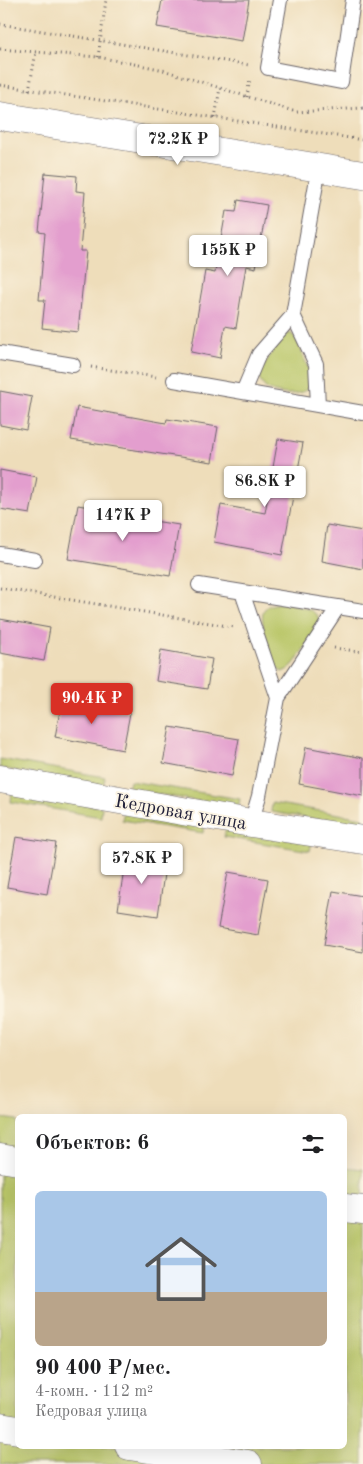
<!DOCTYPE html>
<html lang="ru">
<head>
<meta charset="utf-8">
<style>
  body { margin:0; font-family:"Old Standard TT",serif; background:#f2f2f2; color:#202124; height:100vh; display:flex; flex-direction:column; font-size:19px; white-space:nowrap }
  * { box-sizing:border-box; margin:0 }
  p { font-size:16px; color:#757577 }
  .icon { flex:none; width:28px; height:28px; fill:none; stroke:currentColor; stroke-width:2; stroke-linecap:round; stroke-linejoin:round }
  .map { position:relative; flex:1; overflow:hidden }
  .details { position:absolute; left:15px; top:1114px; width:332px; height:335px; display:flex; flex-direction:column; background:#fff; border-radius:8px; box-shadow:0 5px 20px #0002 }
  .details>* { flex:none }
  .price { position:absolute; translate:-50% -42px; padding:0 11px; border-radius:5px; background:#fff; color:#222; font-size:16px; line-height:32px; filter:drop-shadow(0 1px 2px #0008) }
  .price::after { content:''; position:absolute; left:50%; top:30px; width:15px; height:11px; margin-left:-8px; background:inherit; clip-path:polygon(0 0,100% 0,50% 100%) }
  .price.active { background:#d93025; color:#fff }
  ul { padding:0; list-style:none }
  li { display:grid; align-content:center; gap:10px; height:265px; padding:0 20px }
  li+li { border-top:1px solid #e0e0e0 }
  li span { display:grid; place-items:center; height:155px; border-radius:8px; color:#555 }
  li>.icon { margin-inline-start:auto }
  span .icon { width:90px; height:90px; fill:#fffc; stroke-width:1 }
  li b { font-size:21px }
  h2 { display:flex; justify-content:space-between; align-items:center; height:60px; padding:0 20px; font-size:21px }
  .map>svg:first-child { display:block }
  .green { fill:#b9c667; stroke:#6e7451 }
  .building { fill:#e39ece }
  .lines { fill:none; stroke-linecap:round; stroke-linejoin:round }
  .service-casing { stroke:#696367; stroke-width:16 }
  .minor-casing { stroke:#696367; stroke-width:29 }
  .path { stroke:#696367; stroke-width:3; stroke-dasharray:1 4; stroke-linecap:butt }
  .service { stroke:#fff; stroke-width:14 }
  .minor { stroke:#fff; stroke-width:28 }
  .labels { text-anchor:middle; stroke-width:4; stroke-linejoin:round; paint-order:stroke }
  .street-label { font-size:19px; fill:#22223b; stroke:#fcf5e5 }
</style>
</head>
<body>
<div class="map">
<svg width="363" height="1464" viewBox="0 0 363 1464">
  <rect width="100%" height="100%" fill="#fcf5e5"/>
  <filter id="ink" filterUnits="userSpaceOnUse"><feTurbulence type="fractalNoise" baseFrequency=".02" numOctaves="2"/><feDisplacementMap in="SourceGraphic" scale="10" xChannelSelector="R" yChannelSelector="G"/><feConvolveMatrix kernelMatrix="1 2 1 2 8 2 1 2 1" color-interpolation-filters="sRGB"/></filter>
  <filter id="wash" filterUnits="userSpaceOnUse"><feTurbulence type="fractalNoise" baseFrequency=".0096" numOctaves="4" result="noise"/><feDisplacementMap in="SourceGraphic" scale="20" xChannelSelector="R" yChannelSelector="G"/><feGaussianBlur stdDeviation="1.12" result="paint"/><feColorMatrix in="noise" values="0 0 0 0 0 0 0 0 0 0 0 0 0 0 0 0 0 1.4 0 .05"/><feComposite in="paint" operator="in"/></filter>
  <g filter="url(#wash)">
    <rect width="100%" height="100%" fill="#eeddba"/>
    <path class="green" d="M290 333C299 339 300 346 303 356 306 363 310 371 311 378 313 399 277 396 266 388 263 386 261 382 259 379L261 370 282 337Z
      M282 603C294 605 325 608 319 628 317 634 309 642 305 647 298 657 294 668 282 672L275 667C272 656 258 620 264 610 268 604 275 604 282 603Z
      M0 759 105 777 103 786 0 768Z
      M130 781 240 799 238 808 128 789Z
      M12 792 102 807 101 817 11 802Z
      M272 803 363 818V827L271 812Z
      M124 810 204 823 203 833 122 820Z
      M226 828 312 842 310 851 224 837Z
      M0 1118 17 1120 18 1446H345V1167L363 1169V1464H0Z"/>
    <g id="blocks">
      <path class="building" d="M162 0H249L242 41 157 27Z
        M45 173 77 176 76 191 85 192 80 251H86L78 332 42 328 45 300H39L45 233 39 232Z
        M238 200 267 205 256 268 246 266 236 328 225 326 220 358 191 352 205 271 215 273 226 211 236 212Z
        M0 391 32 397 26 430 0 425Z
        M77 407 166 423 167 419 218 427 212 462 71 440Z
        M278 439 303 443 282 555 214 542 221 505 265 513Z
        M0 470 37 477 30 514 0 509Z
        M78 505 111 511 110 514 179 525 170 576 68 559Z
        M327 525 363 531V569L322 561Z
        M0 619 50 628 44 661 0 653Z
        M161 650 212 659 207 689 156 681Z
        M62 700 130 713 123 750 55 737Z
        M170 727 239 739 232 776 163 763Z
        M306 747 363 758V796L299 784Z
        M16 837 56 843 47 894 7 887Z
        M126 854 166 860 158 916 118 910Z
        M228 872 268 879 258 935 218 928Z
        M333 891 363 896V952L324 945Z"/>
    </g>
  </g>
  <g filter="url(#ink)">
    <use href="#blocks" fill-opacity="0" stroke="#696367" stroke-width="1"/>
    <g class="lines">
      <defs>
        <path id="service" d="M280 0 268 68 341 82 353 0
          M293 315 316 364 318 405
          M0 353 73 365
          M174 380 363 413
          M243 392 259 354 293 315 319 167
          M0 554 35 560
          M199 585 363 611
          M242 592 278 698
          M251 823 259 796 278 698 338 607"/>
        <path id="minor" d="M0 116 363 175
          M0 779 251 823 363 840
          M0 1158 18 1161
          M345 1208 363 1210
          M0 1427 18 1430
          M129 1446 248 1464"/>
      </defs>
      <use href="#service" class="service-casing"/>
      <use href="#minor" class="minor-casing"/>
      <path class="path" d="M0 24 249 65
        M0 49 98 57 160 69 296 112 363 108
        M98 57 106 0
        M0 85 363 140
        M29 90 36 52
        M247 97 250 78
        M215 118 220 88
        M91 367 156 377
        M0 588 234 627
        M334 648 363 652"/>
      <use href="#service" class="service"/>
      <use href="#minor" class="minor"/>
    </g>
  </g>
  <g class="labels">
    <g class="street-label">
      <text transform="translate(181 811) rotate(10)" y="7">Кедровая улица</text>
    </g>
  </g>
</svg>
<b class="price" style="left:178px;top:166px">72.2K ₽</b>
<b class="price" style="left:228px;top:277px">155K ₽</b>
<b class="price" style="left:265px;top:508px">86.8K ₽</b>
<b class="price" style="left:123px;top:542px">147K ₽</b>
<b class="price active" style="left:92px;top:725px">90.4K ₽</b>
<b class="price" style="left:142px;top:885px">57.8K ₽</b>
<section class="details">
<h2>Объектов: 6<svg class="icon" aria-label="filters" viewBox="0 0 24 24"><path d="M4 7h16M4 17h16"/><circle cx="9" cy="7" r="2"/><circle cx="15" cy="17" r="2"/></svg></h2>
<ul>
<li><span style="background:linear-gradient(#a9c7e8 65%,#b9a48a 0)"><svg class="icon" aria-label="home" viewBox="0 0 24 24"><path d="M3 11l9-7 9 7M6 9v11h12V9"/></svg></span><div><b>90 400 ₽/мес.</b><p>4-комн. · 112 m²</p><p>Кедровая улица</p></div></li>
</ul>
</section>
</div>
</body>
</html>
